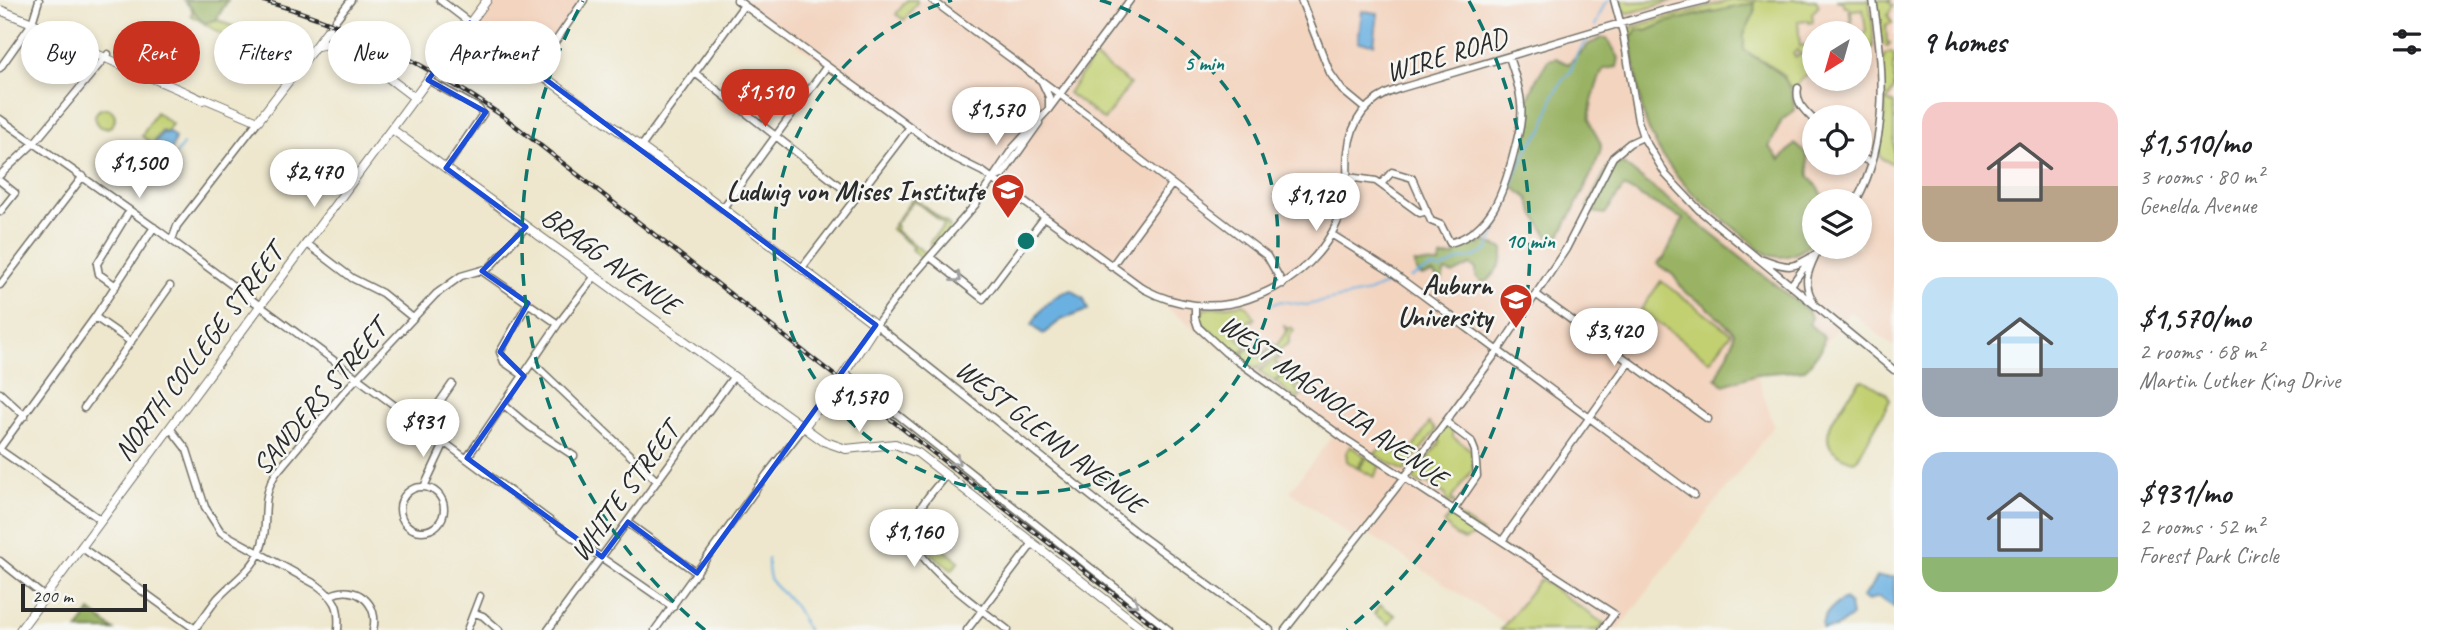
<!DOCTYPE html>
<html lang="en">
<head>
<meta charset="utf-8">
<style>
  body { margin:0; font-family:Caveat,sans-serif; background:#f6f6f6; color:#202124; height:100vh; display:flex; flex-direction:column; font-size:26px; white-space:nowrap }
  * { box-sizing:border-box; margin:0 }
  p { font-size:23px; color:#757577 }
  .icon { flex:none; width:38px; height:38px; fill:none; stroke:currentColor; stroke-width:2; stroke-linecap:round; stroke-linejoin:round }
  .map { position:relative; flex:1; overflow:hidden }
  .drawer { display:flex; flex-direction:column; background:#fff; width:560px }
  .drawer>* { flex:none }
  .top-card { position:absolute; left:21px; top:21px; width:665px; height:63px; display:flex; gap:14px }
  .needle { width:46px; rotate:217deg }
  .fabs { position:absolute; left:1802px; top:21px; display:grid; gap:14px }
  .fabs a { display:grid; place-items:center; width:70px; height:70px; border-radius:50%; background:#fff; box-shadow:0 4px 10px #0003; font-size:35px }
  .scale { position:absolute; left:21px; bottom:18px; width:126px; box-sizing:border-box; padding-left:7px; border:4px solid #2b2b2b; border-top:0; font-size:19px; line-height:24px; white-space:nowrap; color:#2b2b2b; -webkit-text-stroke:5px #f6f6f2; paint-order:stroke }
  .price { position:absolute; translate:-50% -60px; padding:0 16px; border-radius:24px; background:#fff; color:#222; font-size:23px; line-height:46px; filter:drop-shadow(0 2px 4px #0008) }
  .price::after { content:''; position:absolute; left:50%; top:42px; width:21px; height:16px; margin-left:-10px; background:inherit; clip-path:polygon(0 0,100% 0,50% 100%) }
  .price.selected { background:#c8321e; color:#fff }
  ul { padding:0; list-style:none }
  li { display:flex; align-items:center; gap:21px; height:175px; padding:0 28px }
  li span { display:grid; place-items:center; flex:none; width:196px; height:140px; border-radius:21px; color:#555 }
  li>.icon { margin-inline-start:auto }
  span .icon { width:84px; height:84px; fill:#fffc; stroke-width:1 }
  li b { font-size:30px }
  h2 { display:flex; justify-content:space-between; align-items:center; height:84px; padding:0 28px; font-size:30px }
  .pill { padding:0 24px; border-radius:32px; background:#fff; box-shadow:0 4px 10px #0003; font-size:24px; line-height:63px }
  .pill.selected { background:#c8321e; color:#fff }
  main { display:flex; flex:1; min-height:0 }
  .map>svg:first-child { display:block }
  .built { fill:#f3d4bf; fill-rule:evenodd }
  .green { fill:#c2d072; stroke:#767e4e; stroke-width:2 }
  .forest { fill:#99b264; stroke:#626e48; stroke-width:2 }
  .water { fill:#6bb0e1; stroke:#4b6e86; stroke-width:2 }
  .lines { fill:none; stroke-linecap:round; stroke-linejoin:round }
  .stream { stroke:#6bb0e1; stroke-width:2 }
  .minor-casing { stroke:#6f6d64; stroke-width:9 }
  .major-casing { stroke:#6f6d64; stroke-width:10 }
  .minor { stroke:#fff; stroke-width:6 }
  .major { stroke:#fff; stroke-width:8 }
  .rail-casing { stroke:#2b2b2b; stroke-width:4.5 }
  .rail { stroke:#f6f6f2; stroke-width:2; stroke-dasharray:5; stroke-linecap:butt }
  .oneway { stroke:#a0a0a0 }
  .marked { fill:none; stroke:#1d4ed8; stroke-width:5; stroke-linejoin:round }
  .ring { fill:none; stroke:#0f766e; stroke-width:3.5; stroke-dasharray:12 9 }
  .labels { text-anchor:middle; stroke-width:5; stroke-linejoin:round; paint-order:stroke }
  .street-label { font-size:28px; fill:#2b2b2b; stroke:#f6f6f2 }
  .poi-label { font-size:28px; font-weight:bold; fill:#2b2b2b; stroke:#f6f6f2; text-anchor:end }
  .centre { fill:#0f766e; stroke:#f6f6f2; stroke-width:3.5 }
  .ring-label { font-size:21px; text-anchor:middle; font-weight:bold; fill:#0f766e; stroke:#f6f6f2; stroke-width:5; stroke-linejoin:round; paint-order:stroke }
</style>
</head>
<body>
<main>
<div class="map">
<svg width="1894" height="630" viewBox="0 0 1894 630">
  <rect width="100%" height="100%" fill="#f6f6f2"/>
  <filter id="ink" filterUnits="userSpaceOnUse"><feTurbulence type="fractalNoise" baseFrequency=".0143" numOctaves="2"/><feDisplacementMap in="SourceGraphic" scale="14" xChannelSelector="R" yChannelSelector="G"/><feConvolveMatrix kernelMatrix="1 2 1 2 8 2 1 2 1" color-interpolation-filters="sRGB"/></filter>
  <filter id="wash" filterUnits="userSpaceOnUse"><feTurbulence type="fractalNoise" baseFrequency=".00686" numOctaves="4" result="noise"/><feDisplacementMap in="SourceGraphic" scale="28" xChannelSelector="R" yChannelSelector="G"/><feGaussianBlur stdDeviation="1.57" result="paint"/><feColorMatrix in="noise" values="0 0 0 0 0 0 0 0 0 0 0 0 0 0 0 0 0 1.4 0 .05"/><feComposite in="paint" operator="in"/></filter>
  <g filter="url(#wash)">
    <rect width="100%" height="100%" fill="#eee7cd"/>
    <path class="built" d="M487 0H584L535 71 470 23Z
      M737 0H1894V347L1850 312 1805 370 1757 374 1774 426 1618 630 1540 579 1506 624 1361 529 1353 538 1290 491 1333 435 1290 399 987 175 955 159ZM1815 33H1860V79H1815ZM1815 117H1860V163H1815ZM1815 201H1860V247H1815Z"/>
    <path class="green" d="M907 0H917V3L904 20 896 14Z
      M1621 0H1628L1630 2 1677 0 1629 13 1625 12Z
      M1732 0H1816L1819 6 1812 13 1813 22 1809 23 1808 20 1798 21 1800 46 1806 45 1808 51 1800 55 1797 50 1793 54 1795 57 1815 49V70L1802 78 1795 89 1788 85 1782 73 1744 50V34L1713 11 1667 22 1647 31 1637 30 1631 37 1630 30 1632 27Z
      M1836 0H1869L1873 30V48L1860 50V38L1866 31 1863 9 1851 10 1852 29 1849 7H1845L1842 1Z
      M1877 0H1891L1889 2 1893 6 1888 15 1892 23 1886 25 1887 42 1890 43 1887 47 1882 43Z
      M193 9 257 37 235 68 215 59 229 39 191 15Z
      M1891 52 1894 54V89L1887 101 1894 104V164L1882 159 1879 152 1885 111 1883 59 1885 54Z
      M1094 57 1130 84 1104 120 1068 93Z
      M95 118a10 10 0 1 1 20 0a10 10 0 1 1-20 0Z
      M156 112 172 124 166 133 162 131 152 144 142 136Z
      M913 198 948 224 950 228 934 249 930 248V241L945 225 914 200 895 224 897 227 895 230 924 252H929L922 260 911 249 913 247 891 229Z
      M1661 281 1731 333 1710 361 1641 310Z
      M1243 304 1247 306 1255 318 1253 321 1250 319 1246 325 1238 318 1229 326 1237 332V337L1246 346 1239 356 1217 340 1204 325 1205 330 1200 322 1198 314H1201L1204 309Z
      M1283 325 1288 329 1291 327 1294 330 1289 337V343L1274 353 1268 351 1265 356 1263 354 1272 344 1276 346 1287 331Z
      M1248 348 1250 349 1267 360 1256 369 1240 357Z
      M1278 356 1279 358 1275 362 1284 373 1274 381 1259 371Z
      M1284 375 1293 384 1300 382 1302 385 1295 388 1301 396 1297 399 1275 382Z
      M1864 380 1887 394 1890 400 1858 458 1854 461C1847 460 1843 457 1838 454 1810 437 1848 399 1860 381Z
      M1429 423 1436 430 1404 471 1374 454 1385 445 1394 448 1399 454 1403 452 1408 456Z
      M1445 427 1453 430V437L1471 450 1473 469 1451 499 1455 502 1453 504 1446 501V495L1424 481 1422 485 1413 479 1416 475 1411 472 1418 462H1425L1440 442 1439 439H1436Z
      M1350 446 1365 456 1357 468 1347 461 1346 453Z
      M1367 457 1380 466 1374 477 1359 469Z
      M1453 513 1455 514 1482 532 1464 540 1456 536 1444 523Z
      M927 537 959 561 952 570 921 546Z
      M1540 579 1604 624 1599 630H1501Z
      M1380 605 1395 615 1389 624 1374 614Z"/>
    <path class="forest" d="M184 0H228L216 20 204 23Z
      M1754 3 1755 12 1744 34V50C1775 72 1789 68 1795 110L1782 120 1769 147 1780 160 1795 144 1807 154 1809 176 1827 201H1815V239C1804 252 1784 262 1767 254 1758 250 1750 240 1742 234 1701 202 1669 178 1648 128 1638 102 1635 66 1631 38L1637 29 1647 31 1667 22Z
      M1602 38H1607L1619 58 1617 67 1604 69C1598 78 1588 110 1590 121 1591 130 1600 138 1601 146 1602 157 1561 237 1553 244L1535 216 1528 198 1513 187 1515 173 1525 140 1526 105 1536 80 1548 60 1556 58 1568 64 1589 44Z
      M1622 163 1807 310 1812 318 1809 324 1824 337 1822 348 1805 370 1757 374 1724 385 1716 379 1733 342 1734 332 1704 304 1685 292 1673 275 1657 264 1664 258 1683 219 1624 187 1605 214 1593 212 1587 207 1608 166Z
      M1485 241 1503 249C1504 262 1496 272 1487 281L1481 282 1476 276V269L1470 265 1453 274 1445 271 1442 280 1438 279 1433 273 1422 276 1416 271 1414 263 1439 264 1440 258 1455 256 1456 250 1476 242 1480 245Z
      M90 611 114 630H78Z"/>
    <path class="water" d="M1362 11 1378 13 1374 44 1358 42Z
      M163 132 166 134 169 132 175 138 172 149 153 177H145L146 171 161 150 154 144Z
      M1072 290 1084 299 1088 310 1061 320 1043 334 1032 325C1039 310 1054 293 1072 290Z
      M1876 577H1894V607L1878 597 1868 601 1862 597 1870 589Z
      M1845 599 1850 605 1852 616 1835 628 1822 629C1821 616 1834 604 1845 599Z"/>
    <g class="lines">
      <path class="stream" d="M1595 26 1604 5 1609 0
        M154 188 183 144
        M1410 278 1431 268 1441 269 1462 259 1474 257 1487 251 1500 221 1519 166 1531 143 1543 130 1553 97 1562 81 1571 71 1577 53 1589 38
        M1271 305 1281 301 1306 305 1369 292 1393 281
        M768 559C767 590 779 585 794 605 800 613 803 622 807 630"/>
    </g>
  </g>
  <g filter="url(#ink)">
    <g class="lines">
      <defs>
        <path id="minor" d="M440 0 470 23
          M737 0 947 154 983 172 1144 289C1175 306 1214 311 1248 299 1296 283 1332 250 1345 200 1349 184 1346 168 1348 152 1351 120 1368 99 1398 89L1665 10 1706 0
          M932 0 1104 127 1129 151 1267 256 1283 284
          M1130 0 1048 110 1013 148 975 205 907 283 876 325 1137 533 1270 630
          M1301 0 1330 73 1342 90 1365 109
          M1614 0 1623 33 1638 121 1643 137 1666 175 1699 210 1894 370
          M327 31 351 0
          M0 68 32 23 39 0
          M535 71 584 0
          M695 73 855 198
          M428 80 478 108 483 114 446 168
          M1042 82 1049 97V108
          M1798 88C1795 103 1805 111 1815 121
          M0 119 159 231 576 540 673 607
          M641 147 744 5
          M1860 157 1872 163
          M0 175 35 142 108 54
          M1348 177 1376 181 1420 213 1427 211
          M993 179 1003 174 1039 123
          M0 181 15 193 0 212
          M1381 184 1392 172 1412 178 1431 221 1441 225 1450 243C1492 231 1504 191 1514 152 1518 136 1523 120 1521 104 1520 88 1514 72 1509 57
          M1856 201C1890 141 1884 66 1873 0
          M723 208 827 66
          M1331 234 1390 271 1694 495
          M172 240 177 226 258 121
          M306 243 352 278 382 293 413 318
          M930 257 983 299 1044 218
          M1763 259C1788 269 1794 269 1816 254
          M1111 267 1172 184
          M802 268 910 127
          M482 271 558 324
          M0 285 83 176
          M1791 285 1807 264
          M116 286 99 274 97 264 127 215
          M1537 295 1708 419
          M1813 301C1803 283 1807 273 1815 256
          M1195 305V318L1198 327 1225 352 1345 439 1614 614 1602 630
          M95 317 131 342
          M533 363 657 481
          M845 373 1169 630
          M524 376 504 362 500 352 528 303
          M0 393 25 416
          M504 405 530 427 574 456
          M84 408 170 286
          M1446 422 1471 441 1475 451 1477 476 1453 511
          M423 426 452 384
          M170 428 187 450 205 507 221 532 317 585C336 599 340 606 338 630
          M0 448 95 317 154 227
          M0 450 101 520
          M467 458 558 324 595 276
          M946 475C934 490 914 510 912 530 909 561 984 611 1008 630
          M400 509a22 22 0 1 1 44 0a22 22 0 1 1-44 0Z
          M424 487 445 442
          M628 523 697 573
          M1502 541 1629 362
          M81 547 195 629
          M0 561 45 597
          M331 595C356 583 380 604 373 630
          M475 613 483 616 499 630
          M194 630C202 620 209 609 217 599 231 583 252 571 260 551 271 523 258 499 277 472L343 393 436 294 461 276 489 268 526 227
          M467 630 480 596
          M548 630 734 376
          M655 630 767 474 804 427
          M967 630 1033 543
          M1285 630 1404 478 1502 345 1566 249 1613 157 1630 143 1643 137"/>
        <path id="major" d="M0 10 67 37
          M470 23 674 171 876 325 840 380 804 427
          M63 37 66 41 187 93 202 100 206 99 258 121 327 31 415 98
          M318 46 331 43 346 46
          M393 130 823 441 846 449 895 444 918 453 1144 630
          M20 630 487 0"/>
      </defs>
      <use href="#minor" class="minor-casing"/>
      <use href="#major" class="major-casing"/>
      <use href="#minor" class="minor"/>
      <use href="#major" class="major"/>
      <defs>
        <path id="rail" d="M261 0C349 24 429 65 504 117L1160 630"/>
      </defs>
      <use href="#rail" class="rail-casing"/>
      <use href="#rail" class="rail"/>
    </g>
    <defs><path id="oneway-chevron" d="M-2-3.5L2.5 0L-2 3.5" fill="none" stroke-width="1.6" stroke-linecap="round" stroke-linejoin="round" transform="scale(1.75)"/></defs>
    <g class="oneway">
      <use href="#oneway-chevron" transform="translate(957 278) rotate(39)"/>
      <use href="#oneway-chevron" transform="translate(956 461) rotate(39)"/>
      <use href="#oneway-chevron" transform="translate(1134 603) rotate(38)"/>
    </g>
  </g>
  <path class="marked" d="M470 23 876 325 697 573 628 522 602 557 467 458 524 376 500 352 528 303 482 271 526 227 446 168 486 112 428 80Z"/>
  <g class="ring">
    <path d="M1100 0A252 252 0 1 1 952 0"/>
    <path d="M705 630A504 504 0 0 1 583 1M1469 1A504 504 0 0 1 1347 630"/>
  </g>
  <defs>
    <symbol id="university-pin" viewBox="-11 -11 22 30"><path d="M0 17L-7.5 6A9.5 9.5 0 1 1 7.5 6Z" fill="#c8321e" stroke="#f6f6f2"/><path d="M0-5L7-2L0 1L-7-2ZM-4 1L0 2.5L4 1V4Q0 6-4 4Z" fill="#fff"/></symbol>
  </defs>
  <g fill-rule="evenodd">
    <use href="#university-pin" x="989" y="171" width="38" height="52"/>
    <use href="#university-pin" x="1497" y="281" width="38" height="52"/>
  </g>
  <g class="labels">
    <g class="street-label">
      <text transform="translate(1446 54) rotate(-17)" y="10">WIRE ROAD</text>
      <text transform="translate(611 260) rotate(36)" y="10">BRAGG AVENUE</text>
      <text transform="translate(198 352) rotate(-53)" y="10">NORTH COLLEGE STREET</text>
      <text transform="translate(319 397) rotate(-50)" y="10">SANDERS STREET</text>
      <text transform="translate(1334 400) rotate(36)" y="10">WEST MAGNOLIA AVENUE</text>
      <text transform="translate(1051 436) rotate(38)" y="10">WEST GLENN AVENUE</text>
      <text transform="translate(624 491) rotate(-54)" y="10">WHITE STREET</text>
    </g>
    <g class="poi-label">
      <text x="984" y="200">Ludwig von Mises Institute</text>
      <text x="1492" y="294">Auburn<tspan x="1492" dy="32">University</tspan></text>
    </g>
  </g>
  <circle cx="1026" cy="241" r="10" class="centre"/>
  <g class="ring-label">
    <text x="1204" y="70">5 min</text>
    <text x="1530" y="248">10 min</text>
  </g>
</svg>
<div class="fabs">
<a><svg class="needle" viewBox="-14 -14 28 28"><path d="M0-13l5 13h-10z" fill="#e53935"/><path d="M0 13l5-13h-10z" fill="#757577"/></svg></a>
<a><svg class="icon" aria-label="locate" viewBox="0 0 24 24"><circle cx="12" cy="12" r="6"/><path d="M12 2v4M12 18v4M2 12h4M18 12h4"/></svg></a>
<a><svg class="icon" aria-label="layers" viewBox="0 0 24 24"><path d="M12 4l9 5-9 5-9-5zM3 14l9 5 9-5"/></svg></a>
</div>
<div class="scale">200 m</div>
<b class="price selected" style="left:765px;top:129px">$1,510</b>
<b class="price" style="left:996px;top:147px">$1,570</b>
<b class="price" style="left:139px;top:200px">$1,500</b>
<b class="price" style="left:314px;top:209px">$2,470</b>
<b class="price" style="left:1316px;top:233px">$1,120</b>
<b class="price" style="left:1614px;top:368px">$3,420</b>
<b class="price" style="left:859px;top:434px">$1,570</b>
<b class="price" style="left:423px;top:459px">$931</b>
<b class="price" style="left:914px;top:569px">$1,160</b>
<div class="top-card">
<a class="pill">Buy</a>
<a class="pill selected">Rent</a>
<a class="pill">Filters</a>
<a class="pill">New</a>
<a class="pill">Apartment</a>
</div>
</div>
<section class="drawer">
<h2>9 homes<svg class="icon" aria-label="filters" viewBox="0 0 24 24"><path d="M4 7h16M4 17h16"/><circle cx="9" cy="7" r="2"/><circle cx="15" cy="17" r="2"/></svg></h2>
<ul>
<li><span style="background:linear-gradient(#f6c9c9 60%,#b9a48a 0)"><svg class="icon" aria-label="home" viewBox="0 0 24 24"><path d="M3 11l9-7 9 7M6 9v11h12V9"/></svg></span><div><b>$1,510/mo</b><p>3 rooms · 80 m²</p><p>Genelda Avenue</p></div></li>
<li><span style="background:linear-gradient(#bfe0f5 65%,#9aa5b1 0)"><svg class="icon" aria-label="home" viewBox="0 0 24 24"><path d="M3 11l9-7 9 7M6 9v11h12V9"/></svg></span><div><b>$1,570/mo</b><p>2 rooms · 68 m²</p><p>Martin Luther King Drive</p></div></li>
<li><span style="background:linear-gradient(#a9c7e8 75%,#8fb573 0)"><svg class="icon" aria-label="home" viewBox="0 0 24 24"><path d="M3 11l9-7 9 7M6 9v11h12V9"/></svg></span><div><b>$931/mo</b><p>2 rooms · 52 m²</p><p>Forest Park Circle</p></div></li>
</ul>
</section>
</main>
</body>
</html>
